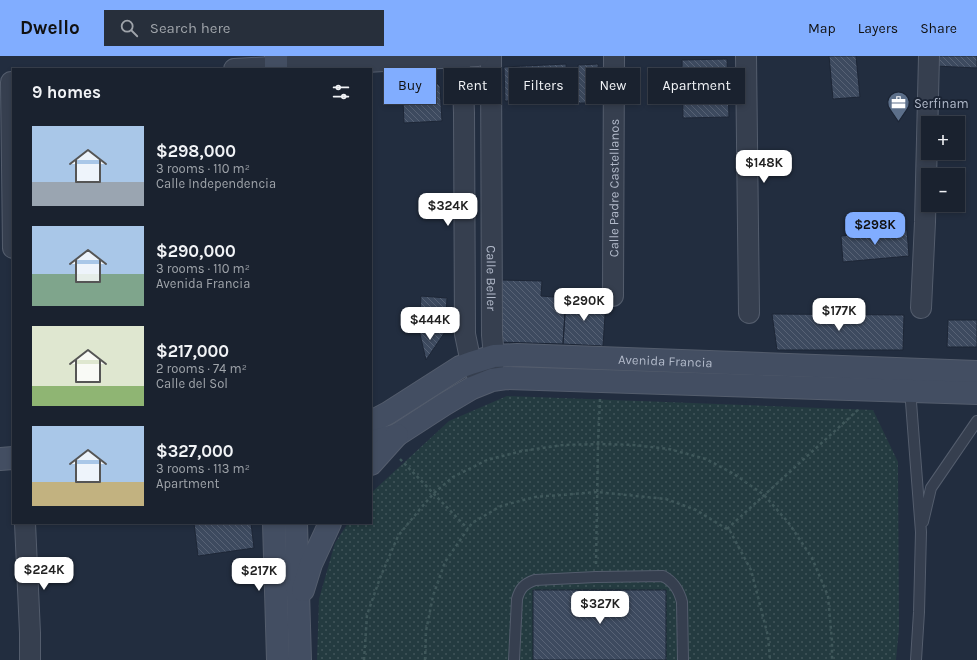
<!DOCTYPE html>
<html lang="en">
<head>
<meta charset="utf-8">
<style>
  body { margin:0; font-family:Karla,sans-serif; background:#272f3b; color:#f1f3f6; height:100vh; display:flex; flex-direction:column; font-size:15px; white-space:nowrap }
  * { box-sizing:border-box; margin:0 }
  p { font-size:13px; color:#9fa4aa }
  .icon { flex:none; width:22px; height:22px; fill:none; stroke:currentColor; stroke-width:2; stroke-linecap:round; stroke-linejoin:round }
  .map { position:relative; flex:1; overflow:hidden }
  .sheet { position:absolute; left:12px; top:12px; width:360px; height:456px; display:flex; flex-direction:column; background:#1a222f; border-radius:0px; box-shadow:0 2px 6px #0003,0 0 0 1px #383f4b }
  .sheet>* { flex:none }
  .guide { position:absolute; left:384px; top:12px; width:380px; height:36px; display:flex; gap:8px }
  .buttons { position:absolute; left:921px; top:60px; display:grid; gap:8px }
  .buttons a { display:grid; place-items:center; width:44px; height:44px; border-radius:0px; background:#1a222f; box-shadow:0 2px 6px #0003,0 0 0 1px #383f4b; font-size:20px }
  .price { position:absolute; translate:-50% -34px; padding:0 9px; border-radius:8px; background:#fff; color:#222; font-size:13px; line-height:26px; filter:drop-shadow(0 1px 2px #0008) }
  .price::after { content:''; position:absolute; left:50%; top:24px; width:12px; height:9px; margin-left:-6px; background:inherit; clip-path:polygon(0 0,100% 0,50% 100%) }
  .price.active { background:#81adff; color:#111 }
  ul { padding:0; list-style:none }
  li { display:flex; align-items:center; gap:12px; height:100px; padding:0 20px }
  li span { display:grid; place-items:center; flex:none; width:112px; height:80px; border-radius:0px; color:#555 }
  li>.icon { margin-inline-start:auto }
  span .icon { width:48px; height:48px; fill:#fffc; stroke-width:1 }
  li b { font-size:17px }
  h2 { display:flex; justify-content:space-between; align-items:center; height:48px; padding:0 20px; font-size:17px }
  .tag { padding:0 14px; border-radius:0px; background:#1a222f; box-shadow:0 2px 6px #0003,0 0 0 1px #383f4b; font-size:14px; line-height:36px }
  .tag.active { background:#81adff; color:#111 }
  header { display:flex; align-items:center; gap:24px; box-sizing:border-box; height:56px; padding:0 20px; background:#81adff; color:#111 }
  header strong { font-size:19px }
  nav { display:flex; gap:22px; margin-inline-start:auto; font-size:14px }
  .search { width:280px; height:36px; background:#272f3b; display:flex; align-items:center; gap:10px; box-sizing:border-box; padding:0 14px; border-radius:0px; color:#9fa4aa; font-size:15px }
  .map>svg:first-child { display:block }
  .park { fill:url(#park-dots) }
  .building { fill:url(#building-back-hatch); stroke:#1d2636 }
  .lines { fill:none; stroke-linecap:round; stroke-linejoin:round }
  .service-casing { stroke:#545d6d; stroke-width:12 }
  .minor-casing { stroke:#545d6d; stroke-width:22 }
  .secondary-casing { stroke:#545d6d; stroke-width:24 }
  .path { stroke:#3f575a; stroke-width:2.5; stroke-dasharray:3 3; stroke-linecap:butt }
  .service { stroke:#363f4f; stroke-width:10 }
  .minor { stroke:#363f4f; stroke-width:20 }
  .secondary { stroke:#434e62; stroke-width:22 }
  .labels { text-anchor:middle; stroke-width:4; stroke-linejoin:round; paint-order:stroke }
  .poi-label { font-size:13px; fill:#b2baca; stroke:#1b2434; text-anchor:start }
  .street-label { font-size:13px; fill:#b2baca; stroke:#1b2434 }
</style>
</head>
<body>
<header>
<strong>Dwello</strong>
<div class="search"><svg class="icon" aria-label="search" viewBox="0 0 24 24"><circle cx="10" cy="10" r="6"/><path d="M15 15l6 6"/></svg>Search here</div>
<nav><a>Map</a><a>Layers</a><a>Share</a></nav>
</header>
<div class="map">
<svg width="977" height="604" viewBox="0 0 977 604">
  <defs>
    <pattern id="park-dots" width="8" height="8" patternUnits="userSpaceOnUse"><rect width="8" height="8" fill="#243b40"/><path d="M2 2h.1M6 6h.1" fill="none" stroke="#41555a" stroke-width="1.8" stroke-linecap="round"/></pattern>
    <pattern id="building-back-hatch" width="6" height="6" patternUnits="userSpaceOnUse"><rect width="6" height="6" fill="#3d4a5f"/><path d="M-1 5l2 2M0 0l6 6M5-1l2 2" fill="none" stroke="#576275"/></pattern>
  </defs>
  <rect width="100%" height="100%" fill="#222d3f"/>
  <path class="park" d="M507 340 873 354 898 406 899 573 896 604H317L319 543 335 487 348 467H371V437L449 365Z"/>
  <path class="building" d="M829 0H856L860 41 833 43Z
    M936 0H977V12L935 10Z
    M727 3 729 61 683 62 682 4Z
    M566 8 568 43 505 45 504 11Z
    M598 8 599 47H578V9Z
    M427 17 440 30 442 65 404 67 403 44 389 45 388 20Z
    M907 174 909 200 843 206 841 180Z
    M501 224 542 225 541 240 566 242 563 288 498 286Z
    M421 240 447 242 445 276 419 274Z
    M566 242 606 244 603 290 563 288Z
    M772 258 904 259 903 294H777Z
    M948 264H977V291H947Z
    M419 274 445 276 426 304Z
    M194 467H251L254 492 198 500Z
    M533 534H666V604H533Z"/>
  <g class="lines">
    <defs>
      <path id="service" d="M910 333 921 476 919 556 916 604
        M923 466 931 432 977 365
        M514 604 517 543C520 532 524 528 535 524L596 521 663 520C674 526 679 534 682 546L683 604"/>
      <g id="minor">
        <path d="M458 0 463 30 464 57 465 278 471 307 482 328"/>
        <path id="s1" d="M491 0 492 279 494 300 492 324"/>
        <path d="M746 0 749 257"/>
        <path d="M234 13 478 0"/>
        <path d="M11 26 13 192"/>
        <path id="s2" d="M613 240 614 0"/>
        <path d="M921 252 925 166 929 0"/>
        <path d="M25 467 30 577V604"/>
      </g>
      <g id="secondary">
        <path d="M276 0V13"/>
        <path id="s3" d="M371 366 388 357 460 311 471 307 494 300 517 299 977 316"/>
        <path d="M371 386 397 379 445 348 472 332 492 324 506 322 977 337"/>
        <path d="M0 403 13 402"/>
        <path d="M371 408 397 379"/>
        <path d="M274 467 278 604"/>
        <path d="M296 467 300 604"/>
        <path d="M303 534 311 508 330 467"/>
      </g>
    </defs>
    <use href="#service" class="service-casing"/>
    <use href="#minor" class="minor-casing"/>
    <use href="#secondary" class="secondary-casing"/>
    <path class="path" d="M400 403 468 473
      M727 473 860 352
      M596 508 598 388 600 343
      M364 604 367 559 380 522 398 480 420 453 434 437 453 421 487 404 522 395 563 389 598 388 634 389 669 393 706 403 734 418 764 439 788 466 812 502 828 540 832 585V604
      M425 604 426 575 433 540 445 506 472 467 501 450 535 441 597 436 666 443 696 454 730 475 751 514 768 580 770 604"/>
    <use href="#service" class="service"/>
    <use href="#minor" class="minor"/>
    <use href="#secondary" class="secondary"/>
  </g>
  <defs>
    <symbol id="office-pin" viewBox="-11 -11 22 30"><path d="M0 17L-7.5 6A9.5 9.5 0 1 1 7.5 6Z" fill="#5c6f8a" stroke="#1b2434"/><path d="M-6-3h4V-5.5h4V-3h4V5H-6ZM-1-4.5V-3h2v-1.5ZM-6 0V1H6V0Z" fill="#fff"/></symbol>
  </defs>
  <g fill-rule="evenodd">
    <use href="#office-pin" x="886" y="34" width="25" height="34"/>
  </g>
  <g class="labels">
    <g class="poi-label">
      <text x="914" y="52">Serfinam</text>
    </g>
    <g class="street-label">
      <text dy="5" stroke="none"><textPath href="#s2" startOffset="108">Calle Padre Castellanos</textPath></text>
      <text dy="5" stroke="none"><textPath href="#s1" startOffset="222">Calle Beller</textPath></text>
      <text dy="5" stroke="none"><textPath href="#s3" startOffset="312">Avenida Francia</textPath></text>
    </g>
  </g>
</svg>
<div class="buttons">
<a>+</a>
<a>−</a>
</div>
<b class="price" style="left:764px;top:128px">$148K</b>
<b class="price" style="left:448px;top:171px">$324K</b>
<b class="price active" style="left:875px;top:190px">$298K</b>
<b class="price" style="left:584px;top:266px">$290K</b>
<b class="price" style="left:839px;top:276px">$177K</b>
<b class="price" style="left:430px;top:285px">$444K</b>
<b class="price" style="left:44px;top:535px">$224K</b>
<b class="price" style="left:259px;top:536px">$217K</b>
<b class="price" style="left:600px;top:569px">$327K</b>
<div class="guide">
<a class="tag active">Buy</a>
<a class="tag">Rent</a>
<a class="tag">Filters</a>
<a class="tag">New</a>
<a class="tag">Apartment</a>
</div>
<section class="sheet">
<h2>9 homes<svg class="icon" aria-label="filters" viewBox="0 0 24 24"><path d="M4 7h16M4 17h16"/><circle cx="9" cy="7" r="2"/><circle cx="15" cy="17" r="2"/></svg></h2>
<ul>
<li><span style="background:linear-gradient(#a9c7e8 70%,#9aa5b1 0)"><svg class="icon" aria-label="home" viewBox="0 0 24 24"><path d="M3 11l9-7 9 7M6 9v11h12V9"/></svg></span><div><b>$298,000</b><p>3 rooms · 110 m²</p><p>Calle Independencia</p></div></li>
<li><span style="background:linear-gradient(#a9c7e8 60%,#7fa58c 0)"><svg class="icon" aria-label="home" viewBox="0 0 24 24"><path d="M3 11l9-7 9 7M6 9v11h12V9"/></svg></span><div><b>$290,000</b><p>3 rooms · 110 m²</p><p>Avenida Francia</p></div></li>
<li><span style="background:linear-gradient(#dfe7d0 75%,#8fb573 0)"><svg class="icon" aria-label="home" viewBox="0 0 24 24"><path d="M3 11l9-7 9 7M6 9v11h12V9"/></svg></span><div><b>$217,000</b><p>2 rooms · 74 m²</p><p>Calle del Sol</p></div></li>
<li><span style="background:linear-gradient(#a9c7e8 70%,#c2b280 0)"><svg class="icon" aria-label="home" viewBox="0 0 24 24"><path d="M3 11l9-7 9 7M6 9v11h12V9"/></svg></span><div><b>$327,000</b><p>3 rooms · 113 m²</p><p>Apartment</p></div></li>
</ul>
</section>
</div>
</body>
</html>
